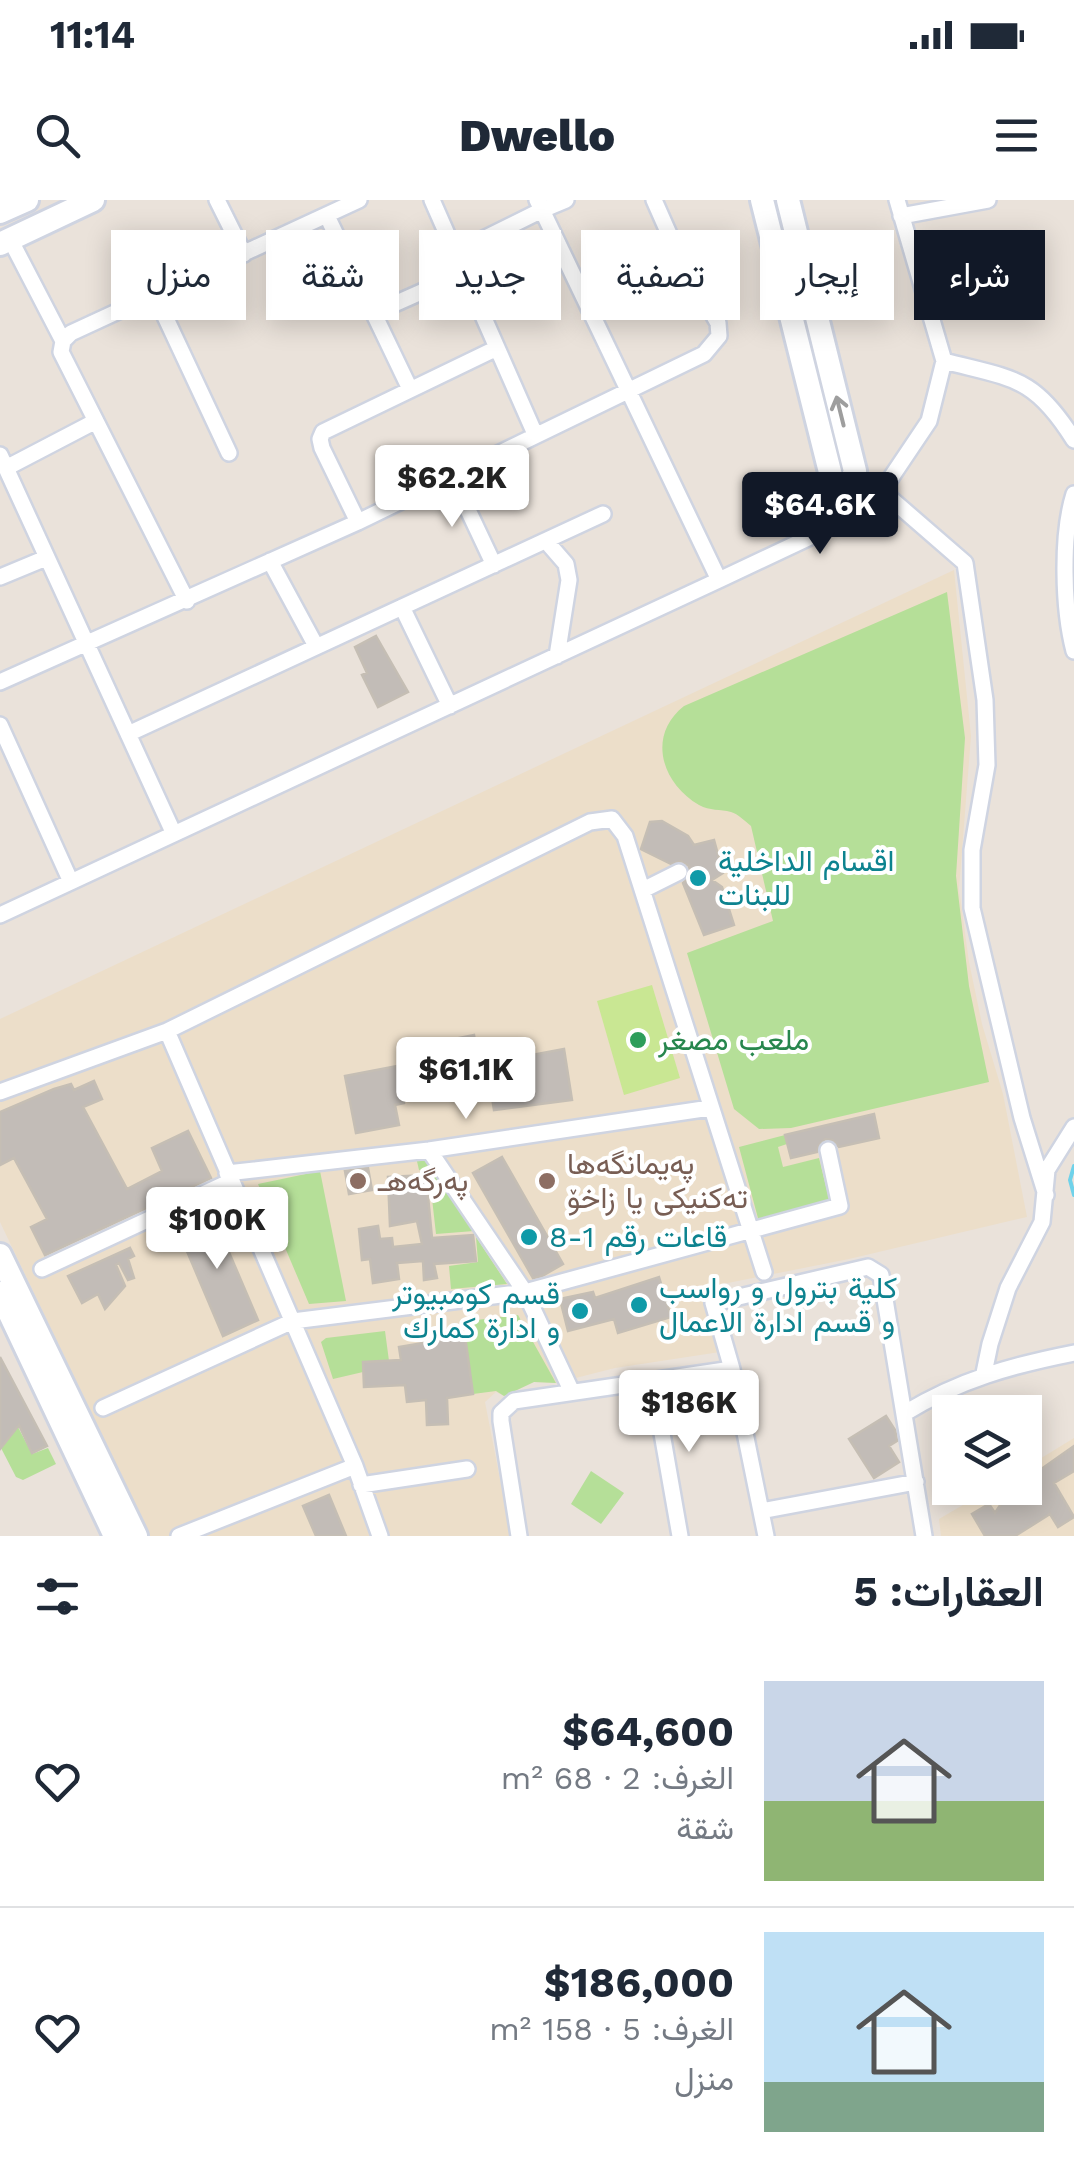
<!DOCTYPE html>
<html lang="ar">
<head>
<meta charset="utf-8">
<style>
  body { margin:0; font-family:"Work Sans",Vazirmatn,sans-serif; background:#f2f2f3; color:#1f2937; direction:rtl; height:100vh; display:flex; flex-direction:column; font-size:38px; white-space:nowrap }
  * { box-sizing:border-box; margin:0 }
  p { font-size:32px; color:#747a83 }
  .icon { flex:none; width:55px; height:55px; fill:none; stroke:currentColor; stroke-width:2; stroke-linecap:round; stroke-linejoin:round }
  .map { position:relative; height:1336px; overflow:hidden; direction:ltr }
  .side { display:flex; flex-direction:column; background:#fff; flex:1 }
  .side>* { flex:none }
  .top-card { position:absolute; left:30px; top:30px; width:1015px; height:90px; direction:rtl; display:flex; gap:20px }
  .tools { position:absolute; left:932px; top:1195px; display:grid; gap:20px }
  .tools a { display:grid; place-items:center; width:110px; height:110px; border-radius:0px; background:#fff; box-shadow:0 5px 25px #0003; font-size:50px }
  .price { position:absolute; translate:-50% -85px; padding:0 22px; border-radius:10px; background:#fff; color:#222; font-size:32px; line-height:65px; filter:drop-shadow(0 2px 5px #0008) }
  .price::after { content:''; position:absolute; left:50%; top:60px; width:30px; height:22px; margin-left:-15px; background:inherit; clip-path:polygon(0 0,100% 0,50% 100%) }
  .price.selected { background:#111827; color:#fff }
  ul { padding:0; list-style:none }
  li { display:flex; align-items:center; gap:30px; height:250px; padding:0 30px }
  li+li { border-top:2px solid #e0e1e3 }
  li span { display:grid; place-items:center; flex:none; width:280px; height:200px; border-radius:0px; color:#555 }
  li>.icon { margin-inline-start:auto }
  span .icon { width:120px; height:120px; fill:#fffc; stroke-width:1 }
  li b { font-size:42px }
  h2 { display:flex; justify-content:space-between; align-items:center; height:120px; padding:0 30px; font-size:42px }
  .pill { padding:0 35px; border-radius:0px; background:#fff; box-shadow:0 5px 25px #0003; font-size:35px; line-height:90px }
  .pill.selected { background:#111827; color:#fff }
  .status { display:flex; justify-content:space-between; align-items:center; height:70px; padding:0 50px; background:#fff; direction:ltr }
  .status svg { height:28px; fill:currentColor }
  header { display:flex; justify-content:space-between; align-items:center; height:130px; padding:0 30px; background:#fff; font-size:45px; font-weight:800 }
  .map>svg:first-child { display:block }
  .education { fill:#ecdec9 }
  .green { fill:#b5df98 }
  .pitch { fill:#c9e793 }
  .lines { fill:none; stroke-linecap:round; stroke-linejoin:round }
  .stream { stroke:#6fd2ea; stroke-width:4 }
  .building { fill:#c2bcb7; stroke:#c5beb4; stroke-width:2.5 }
  .street-casing { stroke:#cfd4e1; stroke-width:20 }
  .secondary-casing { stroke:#cfd4e1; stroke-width:28 }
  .street { stroke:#fff; stroke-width:15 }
  .secondary { stroke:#fff; stroke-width:22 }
  .oneway { stroke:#9e9e9e }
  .culture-dot { fill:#0f9aa8; stroke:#fff; stroke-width:4 }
  .leisure-dot { fill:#2e9e5b; stroke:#fff; stroke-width:4 }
  .education-dot { fill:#8d6e63; stroke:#fff; stroke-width:4 }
  .labels { text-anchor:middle; stroke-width:8; stroke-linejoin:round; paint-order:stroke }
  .culture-label { font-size:30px; fill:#0d838f; stroke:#fff; text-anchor:start }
  .leisure-label { font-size:30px; fill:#27864d; stroke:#fff; text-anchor:start }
  .education-label { font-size:30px; fill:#785e54; stroke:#fff; text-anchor:start }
</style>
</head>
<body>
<div class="status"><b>11:14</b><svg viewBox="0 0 49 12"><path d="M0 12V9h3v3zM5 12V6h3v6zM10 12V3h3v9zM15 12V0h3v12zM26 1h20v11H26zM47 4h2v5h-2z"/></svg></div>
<header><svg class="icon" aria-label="menu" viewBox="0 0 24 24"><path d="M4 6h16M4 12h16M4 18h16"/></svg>Dwello<svg class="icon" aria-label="search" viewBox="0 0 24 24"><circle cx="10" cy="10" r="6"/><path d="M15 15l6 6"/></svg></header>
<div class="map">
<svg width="1074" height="1336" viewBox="0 0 1074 1336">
  <rect width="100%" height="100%" fill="#eae2da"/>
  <path class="education" d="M954 370 971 536 959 689 969 762 982 824 1003 894 1027 1017 849 1059 723 1084 714 1090 710 1099 720 1152 615 1168 556 1183 534 1182 504 1196 496 1192 485 1202 511 1336H150L0 1022V819Z
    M1074 1238V1336H941L939 1319 992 1288H1025V1268Z"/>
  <path class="green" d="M947 392 965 538 956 676 969 786 989 882 791 928 759 929 734 909 687 753 773 721 751 626C745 621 738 614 731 612 720 609 710 611 699 605 661 583 647 535 684 506Z
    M785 935 787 944 778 947 783 967 819 958 830 1003 759 1022 739 947Z
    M429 955 474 1031 436 1034 429 972 419 970 416 957Z
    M320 971 346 1101 309 1104 258 984Z
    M476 1037 507 1084 451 1089 449 1066 478 1062Z
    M518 1115 556 1183 534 1182 504 1196 496 1191 473 1194 465 1136 468 1121Z
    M385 1131 389 1161 364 1162 363 1172 333 1179 321 1142 326 1138Z
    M18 1227 32 1254 48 1248 56 1264 23 1280 16 1277 1 1248Z
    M591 1271 624 1293 601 1324 571 1304Z"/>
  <path class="pitch" d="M652 785 680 878 624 895 597 801Z"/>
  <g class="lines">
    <path class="stream" d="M1074 966 1070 980 1074 995"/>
  </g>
  <path class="building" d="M376 436 408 492 378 507 362 475 367 473 355 447Z
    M662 621 688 636 694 645 714 640 723 673 712 680 722 687 734 725 704 735 683 683 689 677V666L681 661 671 664 641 649 650 622Z
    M474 835 479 865 564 849 572 900 494 910 491 891 479 893V884L467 886 464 874 406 886 407 890 402 892 404 903 395 905 399 925 356 933 345 876 413 863 410 848Z
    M94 881 102 899 83 907 127 989 162 971 152 948 188 931 211 978 45 1055 31 1027 47 1019 14 958 0 965V912L54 889 71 884 74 890Z
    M874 914 879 938 839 947 832 940 825 939 818 946 817 952 791 958 785 935Z
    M502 957 563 1064 542 1076 533 1078 473 973Z
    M368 968 372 990 349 994 345 971Z
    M426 975 432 1038 473 1035 476 1061 434 1064 437 1078 424 1080 423 1061 397 1063 399 1079 373 1083 370 1059 362 1060 359 1029 378 1026 380 1039 392 1038 393 1047 422 1044 417 1021 390 1026 388 977Z
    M210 1008 258 1120 223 1136 175 1023Z
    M130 1048 134 1056 128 1059 134 1078 128 1080 119 1063 116 1065 125 1086 105 1109 98 1094 82 1103 68 1076Z
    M659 1077 671 1117 618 1133 614 1119 568 1131 560 1099 593 1092 595 1098Z
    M465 1136 473 1194 447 1198 448 1224 427 1225 426 1200 407 1202 405 1185 364 1187 363 1162 401 1160 399 1147Z
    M0 1157 47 1246 32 1253 19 1225 0 1249Z
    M886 1216 895 1230 897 1241 889 1246 899 1262 874 1278 849 1239Z
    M1074 1246V1271L1054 1283 1074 1317 1058 1327 1050 1314 1015 1336H985L972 1314 989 1304 995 1313 1010 1290 1036 1294 1027 1279Z
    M329 1295 346 1336H316L303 1306Z"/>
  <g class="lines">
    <defs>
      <path id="street" d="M217 0 244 54
        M432 0 535 234
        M537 0 542 10 566 0
        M327 16 410 189
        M901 16 988 0
        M10 39 63 141
        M155 95 229 253
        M374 113 464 73
        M944 161C1013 179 1034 176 1074 240
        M0 255 174 634
        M6 268 96 221
        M452 276 494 365
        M882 291 965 363 985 500 987 565 972 650V708L1022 918 1046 995
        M1074 294C1061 335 1063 409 1074 451
        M845 315 882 291 929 221 944 161 897 0
        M358 322 322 248 320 239 323 232 497 148
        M546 341 566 364 569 380 557 456
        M270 361 316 446
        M0 377 46 358
        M719 380 823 331 845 315 840 284
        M187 401 61 152 63 141 71 133 359 0
        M402 407 450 506
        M0 482 358 322 704 154 719 136 718 123 677 52 654 0
        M0 525 71 682
        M128 534 603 314
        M643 690 679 672
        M0 715 719 380 542 10 455 53
        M167 831 355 1266 380 1336
        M0 892 167 831 590 622 612 619 625 636 764 1072
        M429 950 525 1092 571 1190
        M227 973 429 950 710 908
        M42 1069 231 981
        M732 1169 713 1103 868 1067 881 1075 924 1336
        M984 1173 990 1144 1008 1088 1042 1022 1047 970 1074 927
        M653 1182 680 1336
        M103 1208 293 1121 525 1092 840 1006 828 950
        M905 1213C959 1180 1013 1165 1074 1153
        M361 1285 467 1269
        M761 1311 916 1282
        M179 1336 355 1266
        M519 1336 501 1221V1213L514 1201 732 1169 766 1336"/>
      <path id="secondary" d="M762 0 831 276C835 284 843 287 851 282L855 271 788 0
        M0 12 27 0
        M0 44 93 0
        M0 1055 136 1336
        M0 1093 115 1336"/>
    </defs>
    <use href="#street" class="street-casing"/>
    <use href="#secondary" class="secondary-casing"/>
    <use href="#street" class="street"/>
    <use href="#secondary" class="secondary"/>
  </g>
  <defs><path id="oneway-shaft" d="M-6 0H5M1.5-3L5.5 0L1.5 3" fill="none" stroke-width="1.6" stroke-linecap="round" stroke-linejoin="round" transform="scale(2.5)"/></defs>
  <use class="oneway" href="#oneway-shaft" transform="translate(840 211) rotate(-104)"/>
  <g class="culture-dot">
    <circle cx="698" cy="678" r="10"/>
    <circle cx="529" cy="1037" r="10"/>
    <circle cx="639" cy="1105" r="10"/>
    <circle cx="580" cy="1111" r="10"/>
  </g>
  <circle class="leisure-dot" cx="638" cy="840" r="10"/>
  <g class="education-dot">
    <circle cx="358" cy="981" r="10"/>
    <circle cx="547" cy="981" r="10"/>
  </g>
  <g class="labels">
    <g class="culture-label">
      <text x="718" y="671">اقسام الداخلیة<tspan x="718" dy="34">للبنات</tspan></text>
      <text x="549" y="1047">قاعات رقم 1-8</text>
      <text x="659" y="1098">كلية بترول و رواسب<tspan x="659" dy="34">و قسم ادارة الاعمال</tspan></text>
      <text x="560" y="1104" text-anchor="end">قسم کومبیوتر<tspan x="560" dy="34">و ادارة كمارك</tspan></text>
    </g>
    <g class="leisure-label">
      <text x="658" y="850">ملعب مصغر</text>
    </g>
    <g class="education-label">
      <text x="567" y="974">پەیمانگەها<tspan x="567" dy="34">تەکنیکی یا زاخۆ</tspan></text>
      <text x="378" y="991">په‌رگه‌هـ</text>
    </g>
  </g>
</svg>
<div class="tools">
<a><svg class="icon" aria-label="layers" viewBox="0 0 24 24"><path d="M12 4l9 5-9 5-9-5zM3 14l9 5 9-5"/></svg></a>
</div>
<b class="price" style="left:452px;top:330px">$62.2K</b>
<b class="price selected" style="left:820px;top:357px">$64.6K</b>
<b class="price" style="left:466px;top:922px">$61.1K</b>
<b class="price" style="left:217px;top:1072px">$100K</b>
<b class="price" style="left:689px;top:1255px">$186K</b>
<div class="top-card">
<a class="pill selected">شراء</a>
<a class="pill">إيجار</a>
<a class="pill">تصفية</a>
<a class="pill">جديد</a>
<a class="pill">شقة</a>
<a class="pill">منزل</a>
</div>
</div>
<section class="side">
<h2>العقارات: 5<svg class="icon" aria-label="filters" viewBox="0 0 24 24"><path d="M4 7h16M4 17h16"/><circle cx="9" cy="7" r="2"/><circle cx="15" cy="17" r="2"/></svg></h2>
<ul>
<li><span style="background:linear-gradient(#c9d6e8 60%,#8fb573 0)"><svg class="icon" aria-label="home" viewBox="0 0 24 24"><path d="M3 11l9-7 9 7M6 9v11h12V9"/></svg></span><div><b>$64,600</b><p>الغرف: 2 · 68 m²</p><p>شقة</p></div><svg class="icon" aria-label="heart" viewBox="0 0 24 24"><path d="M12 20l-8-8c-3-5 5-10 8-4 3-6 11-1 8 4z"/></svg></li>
<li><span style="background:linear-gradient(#bfe0f5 75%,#7fa58c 0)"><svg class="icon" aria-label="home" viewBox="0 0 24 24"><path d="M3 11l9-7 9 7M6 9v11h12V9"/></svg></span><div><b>$186,000</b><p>الغرف: 5 · 158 m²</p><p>منزل</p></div><svg class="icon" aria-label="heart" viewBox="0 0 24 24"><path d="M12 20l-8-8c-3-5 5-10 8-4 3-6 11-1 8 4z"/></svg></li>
</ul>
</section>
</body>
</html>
